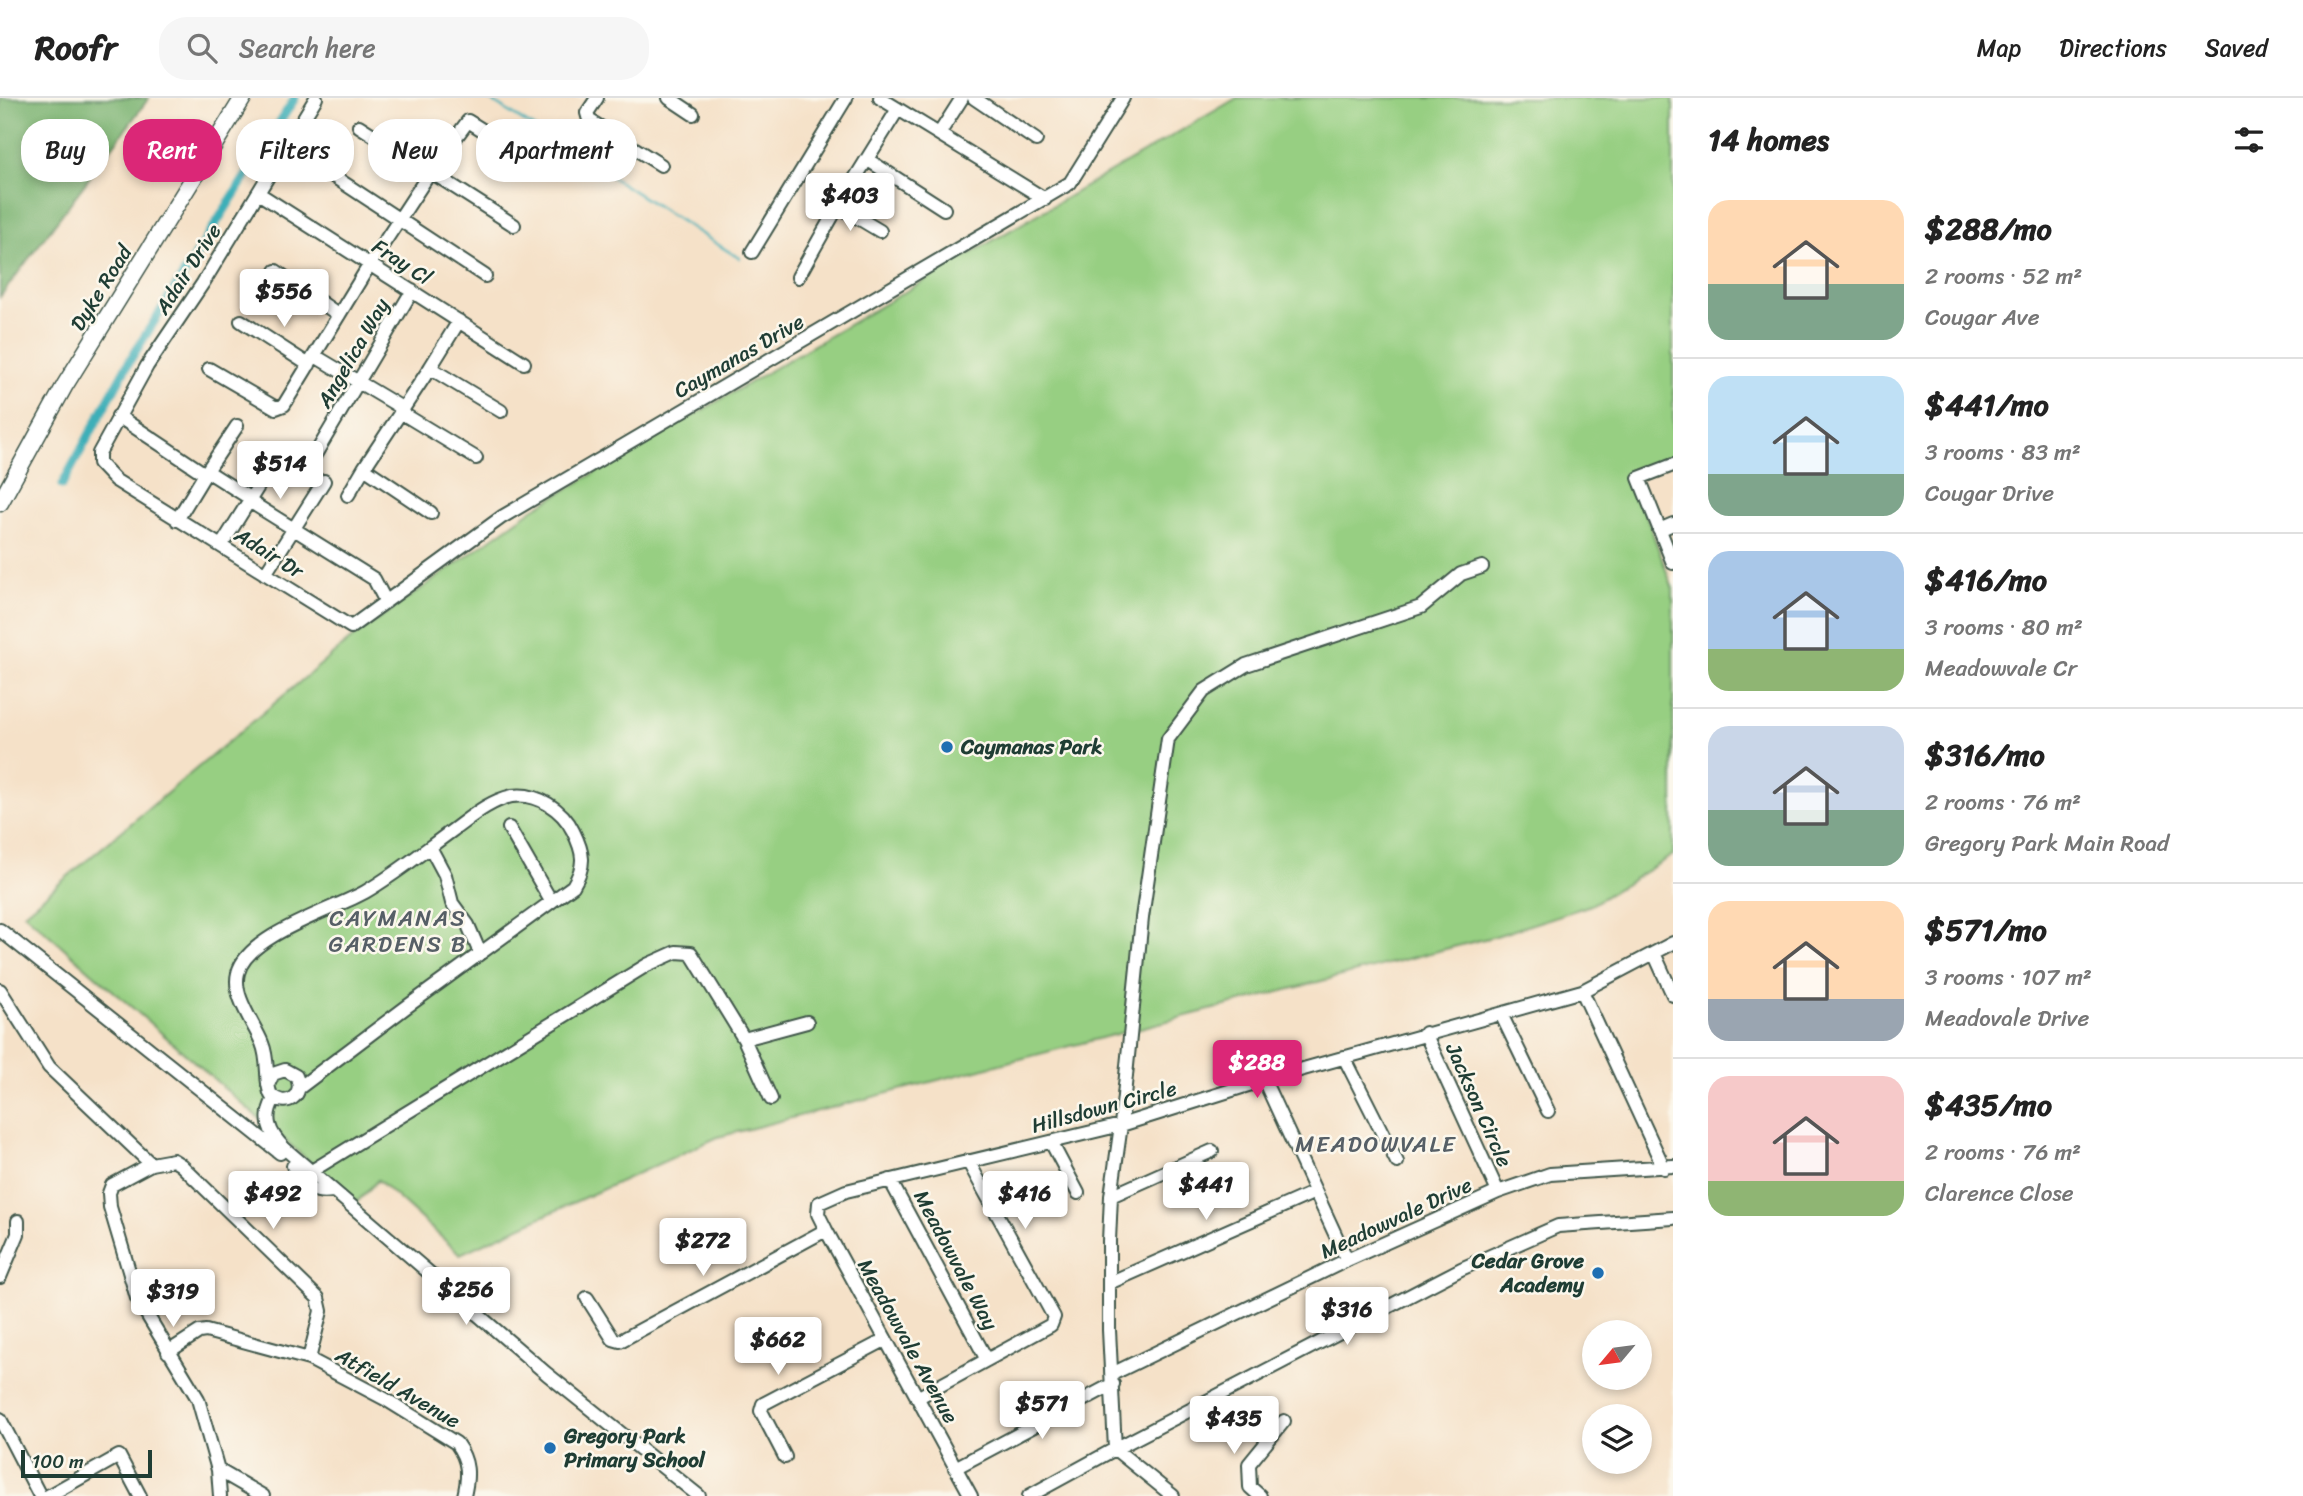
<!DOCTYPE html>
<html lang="en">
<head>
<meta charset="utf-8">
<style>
  body { margin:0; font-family:Sriracha,sans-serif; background:#f6f6f6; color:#222; height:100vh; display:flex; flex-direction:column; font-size:26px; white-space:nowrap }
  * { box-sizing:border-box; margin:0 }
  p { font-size:23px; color:#767676 }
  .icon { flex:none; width:38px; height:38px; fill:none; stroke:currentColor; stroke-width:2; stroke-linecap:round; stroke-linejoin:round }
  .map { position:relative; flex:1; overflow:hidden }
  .side { display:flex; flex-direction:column; background:#fff; width:630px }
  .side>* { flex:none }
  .hud { position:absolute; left:21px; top:21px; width:665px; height:63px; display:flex; gap:14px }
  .needle { width:46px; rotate:241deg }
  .fabs { position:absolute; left:1582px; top:1222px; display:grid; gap:14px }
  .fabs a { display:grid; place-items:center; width:70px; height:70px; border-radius:50%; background:#fff; box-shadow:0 4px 10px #0003; font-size:35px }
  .scale { position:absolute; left:21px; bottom:18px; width:131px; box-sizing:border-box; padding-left:7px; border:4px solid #1f3d34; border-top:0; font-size:19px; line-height:24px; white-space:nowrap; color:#1f3d34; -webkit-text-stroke:5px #fbf7ec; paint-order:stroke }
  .price { position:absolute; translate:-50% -60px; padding:0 16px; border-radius:7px; background:#fff; color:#222; font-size:23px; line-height:46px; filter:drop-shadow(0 2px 4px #0008) }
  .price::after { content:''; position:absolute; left:50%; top:42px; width:21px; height:16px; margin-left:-10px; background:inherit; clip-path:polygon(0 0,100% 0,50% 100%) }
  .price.on { background:#db2777; color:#fff }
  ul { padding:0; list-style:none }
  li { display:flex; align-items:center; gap:21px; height:175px; padding:0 35px }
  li+li { border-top:2px solid #e0e0e0 }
  li span { display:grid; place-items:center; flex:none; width:196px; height:140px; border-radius:21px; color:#555 }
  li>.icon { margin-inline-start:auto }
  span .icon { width:84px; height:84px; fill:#fffc; stroke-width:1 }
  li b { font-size:30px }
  h2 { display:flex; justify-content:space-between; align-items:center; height:84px; padding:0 35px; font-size:30px }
  .tag { padding:0 24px; border-radius:28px; background:#fff; box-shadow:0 4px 10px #0003; font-size:24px; line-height:63px }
  .tag.on { background:#db2777; color:#fff }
  header { display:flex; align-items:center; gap:42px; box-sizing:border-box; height:98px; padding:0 35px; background:#fff; border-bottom:2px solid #e0e0e0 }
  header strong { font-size:33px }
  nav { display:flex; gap:38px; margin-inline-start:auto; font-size:24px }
  .search { width:490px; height:63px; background:#f6f6f6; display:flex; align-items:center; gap:18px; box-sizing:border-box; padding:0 24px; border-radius:28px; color:#767676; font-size:26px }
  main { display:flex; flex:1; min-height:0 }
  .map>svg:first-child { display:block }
  .green { fill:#97cf82; stroke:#5b865b; stroke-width:2 }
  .forest { fill:#79b270; stroke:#4c7852; stroke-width:2 }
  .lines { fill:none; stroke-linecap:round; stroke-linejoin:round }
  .stream { stroke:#3eafb8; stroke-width:2.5 }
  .canal { stroke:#3eafb8; stroke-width:9 }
  .minor-casing { stroke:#3f564a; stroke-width:16 }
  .major-casing { stroke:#3f564a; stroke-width:19 }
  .minor { stroke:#fff; stroke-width:12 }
  .major { stroke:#fff; stroke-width:16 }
  .poi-dot { fill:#1f6fb2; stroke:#fbf7ec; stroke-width:2.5 }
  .labels { text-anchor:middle; stroke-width:5; stroke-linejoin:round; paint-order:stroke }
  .street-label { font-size:21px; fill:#1f3d34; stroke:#fbf7ec }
  .poi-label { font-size:21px; font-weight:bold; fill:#1f3d34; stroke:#fbf7ec; text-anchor:start }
  .neighbourhood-label { font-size:23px; letter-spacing:2px; fill:#565f66; stroke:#fbf7ec }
</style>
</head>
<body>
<header>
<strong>Roofr</strong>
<div class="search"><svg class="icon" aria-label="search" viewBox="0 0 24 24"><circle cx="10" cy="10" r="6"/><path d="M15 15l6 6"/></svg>Search here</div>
<nav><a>Map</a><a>Directions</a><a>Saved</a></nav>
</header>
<main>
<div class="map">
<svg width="1673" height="1398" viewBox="0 0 1673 1398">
  <rect width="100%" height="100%" fill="#fbf7ec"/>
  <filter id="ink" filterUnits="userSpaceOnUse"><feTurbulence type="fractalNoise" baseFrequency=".0143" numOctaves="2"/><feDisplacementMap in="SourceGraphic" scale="14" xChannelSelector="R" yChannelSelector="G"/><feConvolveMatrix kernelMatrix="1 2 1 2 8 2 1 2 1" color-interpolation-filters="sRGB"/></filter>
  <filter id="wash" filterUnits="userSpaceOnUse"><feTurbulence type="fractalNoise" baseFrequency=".00686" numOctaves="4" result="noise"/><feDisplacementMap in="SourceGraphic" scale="28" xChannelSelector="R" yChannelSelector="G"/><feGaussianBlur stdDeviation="1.57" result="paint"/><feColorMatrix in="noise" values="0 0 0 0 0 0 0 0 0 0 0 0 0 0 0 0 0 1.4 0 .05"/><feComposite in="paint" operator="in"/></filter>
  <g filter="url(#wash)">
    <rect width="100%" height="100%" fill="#f5e1c8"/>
    <path class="green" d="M1237 0H1673V360L1631 376 1673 491V757L1591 807 1496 838 718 1039 460 1156 378 1082 357 1104 247 1010 24 815 351 541 533 411Z"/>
    <path class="forest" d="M0 0H149L0 199Z"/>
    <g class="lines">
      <path class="stream" d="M487 0 739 160"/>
      <path class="canal" d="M62 387 130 262 295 0"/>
    </g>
  </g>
  <g filter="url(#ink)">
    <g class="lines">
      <defs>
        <path id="minor" d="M316 0 203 185 147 268 99 355V365L115 382 351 529 502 419 1070 85 1123 0
          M597 0 587 15 589 22 661 67
          M669 0 693 16
          M880 0 1045 101
          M974 0 1036 42
          M359 28 514 127
          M939 36 962 0
          M868 62 944 111
          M330 76 485 178
          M258 95 524 265
          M838 108 880 133
          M752 154 846 0
          M276 173 339 217
          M798 179 838 108 898 11
          M241 223 309 267
          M315 258 402 310
          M430 270 501 313
          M209 271 276 310 284 307 370 166 431 73 468 23 548 73
          M400 314 476 360
          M118 318 205 376 177 422
          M1673 367 1639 380 1673 465
          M306 372 412 193
          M207 373 251 401
          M205 376 237 328
          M348 397 364 370
          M249 403 374 481 386 504
          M431 415 364 370 430 270 459 223
          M1659 432 1673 426
          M221 448 279 355
          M265 476 324 383
          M509 730 551 803
          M430 749 445 777 452 805 468 827 480 855
          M0 832 280 1055
          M1654 855 1673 897
          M0 892 49 969 151 1066
          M1582 893 1664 1070
          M1501 916 1548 1013
          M1425 935 1498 1094
          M744 941 771 1001
          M1344 959 1397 1064
          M1264 982 1347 1162
          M268 987 273 976 285 972 296 978C306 997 286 1011 271 997 264 982 270 964 262 945 254 925 232 898 238 875 247 837 333 812 365 794 396 776 424 753 453 732 471 719 489 703 512 698 537 694 563 712 573 733 584 755 586 767 573 788L405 910 299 990
          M274 1001C263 1020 269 1035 284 1050L547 1276 699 1398
          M1051 1044 1078 1095
          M293 1068C307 1084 308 1097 332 1093
          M310 1074 647 867 676 854 691 855 744 941 807 924
          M890 1082 987 1262
          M1111 1098 1212 1053
          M0 1179 18 1136V1123
          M1109 1185 1315 1094
          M587 1200 613 1241 620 1243 826 1132
          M168 1254 199 1234 206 1233 309 1261 385 1301 456 1345C469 1363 469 1377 464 1398
          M1112 1276 1347 1162 1498 1094 1550 1076 1673 1068
          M917 1300 1051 1227 1054 1219 968 1063
          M0 1321 40 1398
          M785 1359 761 1313 763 1306 885 1242
          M955 1370 1113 1286
          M218 1372 263 1398
          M48 1398 119 1358 140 1398
          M220 1398 218 1372 198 1301 137 1200 110 1109 109 1095 112 1087 151 1066 173 1062 181 1067 318 1200 321 1213 309 1261
          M971 1398 826 1132 818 1116 819 1105 846 1093 1121 1027 1264 982 1582 893 1673 845
          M1029 1398 1115 1351 1461 1171 1558 1128 1673 1120
          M1173 1398 1115 1351 1109 1232V1143L1111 1098 1121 1027 1142 820 1168 641 1204 593 1246 567 1421 509 1461 476 1482 469
          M1260 1398 1250 1389 1249 1366 1284 1323"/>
        <path id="major" d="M0 405 65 287 243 0"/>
      </defs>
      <use href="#minor" class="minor-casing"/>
      <use href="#major" class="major-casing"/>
      <use href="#minor" class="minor"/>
      <use href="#major" class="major"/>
    </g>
  </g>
  <g class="poi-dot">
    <circle cx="947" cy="649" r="7"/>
    <circle cx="1598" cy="1175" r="7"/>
    <circle cx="550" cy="1350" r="7"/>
  </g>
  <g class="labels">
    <g class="street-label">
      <text transform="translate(402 164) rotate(33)" y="7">Fray Cl</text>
      <text transform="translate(188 171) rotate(-57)" y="7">Adair Drive</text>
      <text transform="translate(101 190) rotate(-58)" y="7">Dyke Road</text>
      <text transform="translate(353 255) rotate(-60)" y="7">Angelica Way</text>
      <text transform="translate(739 258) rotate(-30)" y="7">Caymanas Drive</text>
      <text transform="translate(269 455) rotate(32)" y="7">Adair Dr</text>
      <text transform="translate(1479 1007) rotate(66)" y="7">Jackson Circle</text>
      <text transform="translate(1104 1009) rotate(-15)" y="7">Hillsdown Circle</text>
      <text transform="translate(1396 1120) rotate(-25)" y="7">Meadowvale Drive</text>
      <text transform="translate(956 1162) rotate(62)" y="7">Meadowvale Way</text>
      <text transform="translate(908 1243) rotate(61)" y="7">Meadowvale Avenue</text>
      <text transform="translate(398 1290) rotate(30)" y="7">Atfield Avenue</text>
    </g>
    <g class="poi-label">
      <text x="961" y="656">Caymanas Park</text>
      <text x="1584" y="1170" text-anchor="end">Cedar Grove<tspan x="1584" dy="24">Academy</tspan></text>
      <text x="564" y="1345">Gregory Park<tspan x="564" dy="24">Primary School</tspan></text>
    </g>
    <g class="neighbourhood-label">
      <text x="398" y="828">CAYMANAS<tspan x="398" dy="26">GARDENS B</tspan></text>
      <text x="1376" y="1054">MEADOWVALE</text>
    </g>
  </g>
</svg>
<div class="fabs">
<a><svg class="needle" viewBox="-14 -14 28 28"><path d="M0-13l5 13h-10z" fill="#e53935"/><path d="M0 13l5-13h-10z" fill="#767676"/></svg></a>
<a><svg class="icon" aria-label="layers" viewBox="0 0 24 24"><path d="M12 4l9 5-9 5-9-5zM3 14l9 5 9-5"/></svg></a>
</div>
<div class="scale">100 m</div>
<b class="price" style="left:850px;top:135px">$403</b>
<b class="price" style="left:284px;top:231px">$556</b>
<b class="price" style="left:280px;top:403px">$514</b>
<b class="price on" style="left:1257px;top:1002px">$288</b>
<b class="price" style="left:1206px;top:1124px">$441</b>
<b class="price" style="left:273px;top:1133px">$492</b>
<b class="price" style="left:1025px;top:1133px">$416</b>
<b class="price" style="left:703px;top:1180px">$272</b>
<b class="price" style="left:466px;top:1229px">$256</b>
<b class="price" style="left:173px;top:1231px">$319</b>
<b class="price" style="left:1347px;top:1249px">$316</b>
<b class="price" style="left:778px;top:1279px">$662</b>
<b class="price" style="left:1042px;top:1343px">$571</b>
<b class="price" style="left:1234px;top:1358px">$435</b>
<div class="hud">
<a class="tag">Buy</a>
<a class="tag on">Rent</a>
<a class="tag">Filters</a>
<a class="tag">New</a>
<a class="tag">Apartment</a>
</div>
</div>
<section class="side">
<h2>14 homes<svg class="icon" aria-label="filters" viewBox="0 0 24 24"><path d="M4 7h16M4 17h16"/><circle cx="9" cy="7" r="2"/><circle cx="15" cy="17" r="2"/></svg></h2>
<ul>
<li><span style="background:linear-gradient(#ffd9b3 60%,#7fa58c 0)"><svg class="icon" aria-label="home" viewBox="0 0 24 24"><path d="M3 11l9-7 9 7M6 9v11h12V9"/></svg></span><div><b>$288/mo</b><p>2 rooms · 52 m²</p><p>Cougar Ave</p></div></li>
<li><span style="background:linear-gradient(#bfe0f5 70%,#7fa58c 0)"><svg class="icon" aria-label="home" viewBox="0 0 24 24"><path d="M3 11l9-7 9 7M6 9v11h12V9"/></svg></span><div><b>$441/mo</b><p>3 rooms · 83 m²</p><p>Cougar Drive</p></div></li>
<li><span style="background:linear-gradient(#a9c7e8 70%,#8fb573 0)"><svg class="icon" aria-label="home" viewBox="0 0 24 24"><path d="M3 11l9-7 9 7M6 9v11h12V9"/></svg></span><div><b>$416/mo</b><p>3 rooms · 80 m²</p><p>Meadowvale Cr</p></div></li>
<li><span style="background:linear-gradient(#c9d6e8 60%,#7fa58c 0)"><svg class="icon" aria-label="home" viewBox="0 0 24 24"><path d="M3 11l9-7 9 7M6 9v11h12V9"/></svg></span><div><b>$316/mo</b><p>2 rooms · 76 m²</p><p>Gregory Park Main Road</p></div></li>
<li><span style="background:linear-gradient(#ffd9b3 70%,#9aa5b1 0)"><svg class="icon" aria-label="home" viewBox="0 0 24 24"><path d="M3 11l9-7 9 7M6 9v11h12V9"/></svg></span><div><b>$571/mo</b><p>3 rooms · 107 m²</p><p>Meadovale Drive</p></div></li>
<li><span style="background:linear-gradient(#f6c9c9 75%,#8fb573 0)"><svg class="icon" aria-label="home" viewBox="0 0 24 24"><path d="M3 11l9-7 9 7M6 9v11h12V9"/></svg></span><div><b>$435/mo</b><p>2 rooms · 76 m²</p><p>Clarence Close</p></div></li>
</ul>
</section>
</main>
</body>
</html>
